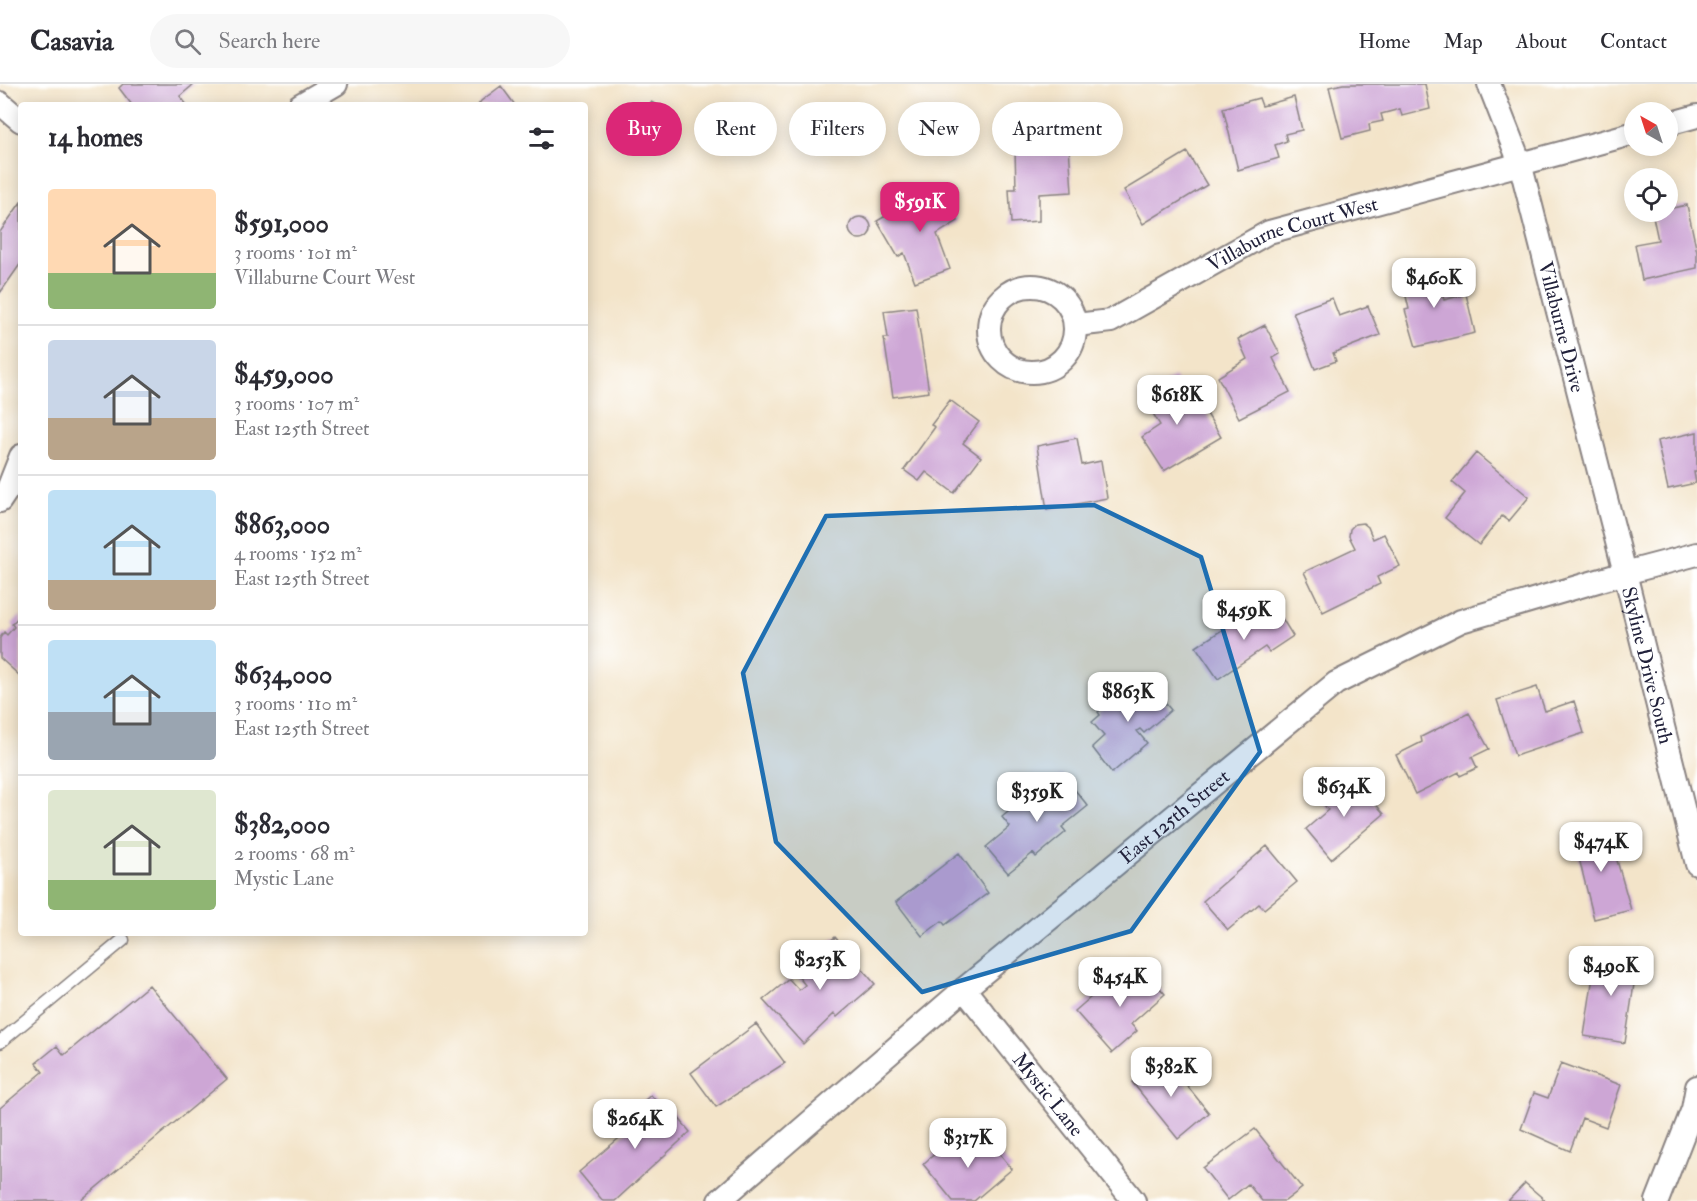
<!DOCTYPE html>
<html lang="en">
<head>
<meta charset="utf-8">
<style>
  body { margin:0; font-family:"IM FELL Double Pica",serif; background:#f7f7f7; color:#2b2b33; height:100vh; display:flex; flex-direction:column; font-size:22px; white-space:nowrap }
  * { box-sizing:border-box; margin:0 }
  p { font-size:20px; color:#7c7c81 }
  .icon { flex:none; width:33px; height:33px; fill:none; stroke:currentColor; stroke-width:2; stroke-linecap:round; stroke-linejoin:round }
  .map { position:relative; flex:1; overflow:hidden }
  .details { position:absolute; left:18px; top:18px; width:570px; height:834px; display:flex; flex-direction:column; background:#fff; border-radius:6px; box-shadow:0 3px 15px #0003 }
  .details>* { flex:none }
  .guide { position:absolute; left:606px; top:18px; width:570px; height:54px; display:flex; gap:12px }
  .needle { width:39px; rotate:321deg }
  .controls { position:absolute; left:1624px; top:18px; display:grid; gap:12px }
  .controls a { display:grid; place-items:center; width:54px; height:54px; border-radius:50%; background:#fff; box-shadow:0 3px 15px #0003; font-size:30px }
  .price { position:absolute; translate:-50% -51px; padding:0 14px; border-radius:12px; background:#fff; color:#222; font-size:20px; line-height:39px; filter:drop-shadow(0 2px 3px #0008) }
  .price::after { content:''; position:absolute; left:50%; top:36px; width:18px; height:14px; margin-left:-9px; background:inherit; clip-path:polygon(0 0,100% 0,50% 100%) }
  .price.current { background:#db2777; color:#fff }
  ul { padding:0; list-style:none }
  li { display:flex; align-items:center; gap:18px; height:150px; padding:0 30px }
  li+li { border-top:2px solid #e1e1e2 }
  li span { display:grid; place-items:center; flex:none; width:168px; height:120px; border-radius:6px; color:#555 }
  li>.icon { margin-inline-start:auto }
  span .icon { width:72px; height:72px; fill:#fffc; stroke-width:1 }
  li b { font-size:26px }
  h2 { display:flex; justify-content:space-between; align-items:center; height:72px; padding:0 30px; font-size:26px }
  .pill { padding:0 21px; border-radius:27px; background:#fff; box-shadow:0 3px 15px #0003; font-size:21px; line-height:54px }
  .pill.current { background:#db2777; color:#fff }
  header { display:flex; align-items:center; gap:36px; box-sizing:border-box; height:84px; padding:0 30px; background:#fff; border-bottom:2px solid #e1e1e2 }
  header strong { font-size:28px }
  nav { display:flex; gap:33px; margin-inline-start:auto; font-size:21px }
  .search { width:420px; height:54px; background:#f7f7f7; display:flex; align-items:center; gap:15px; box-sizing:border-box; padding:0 21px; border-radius:33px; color:#7c7c81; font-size:22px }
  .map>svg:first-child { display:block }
  .building { fill:#cda6d5 }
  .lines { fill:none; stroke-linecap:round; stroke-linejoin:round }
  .lane-casing { stroke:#8a8382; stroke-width:15 }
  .street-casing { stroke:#8a8382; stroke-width:26 }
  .lane { stroke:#fff; stroke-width:12 }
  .street { stroke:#fff; stroke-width:22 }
  .marked { fill:#1f6fb2; fill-opacity:0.2; stroke:#1f6fb2; stroke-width:4.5; stroke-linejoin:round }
  .labels { text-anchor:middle; stroke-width:5; stroke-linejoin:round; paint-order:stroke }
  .street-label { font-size:20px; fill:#22223b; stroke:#fff }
</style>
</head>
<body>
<header>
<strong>Casavia</strong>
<div class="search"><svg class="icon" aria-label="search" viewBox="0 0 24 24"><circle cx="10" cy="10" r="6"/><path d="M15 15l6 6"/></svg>Search here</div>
<nav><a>Home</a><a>Map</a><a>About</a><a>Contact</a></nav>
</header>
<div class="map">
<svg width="1697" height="1117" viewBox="0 0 1697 1117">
  <rect width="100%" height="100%" fill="#fff"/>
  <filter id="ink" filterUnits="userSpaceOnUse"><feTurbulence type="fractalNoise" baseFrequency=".0167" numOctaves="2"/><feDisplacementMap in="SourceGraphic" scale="12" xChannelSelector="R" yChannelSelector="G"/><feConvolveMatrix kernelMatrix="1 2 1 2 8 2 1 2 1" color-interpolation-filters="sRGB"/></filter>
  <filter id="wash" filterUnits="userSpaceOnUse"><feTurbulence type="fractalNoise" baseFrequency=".008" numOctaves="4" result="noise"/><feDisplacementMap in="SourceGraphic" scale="24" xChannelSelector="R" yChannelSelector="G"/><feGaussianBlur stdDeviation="1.35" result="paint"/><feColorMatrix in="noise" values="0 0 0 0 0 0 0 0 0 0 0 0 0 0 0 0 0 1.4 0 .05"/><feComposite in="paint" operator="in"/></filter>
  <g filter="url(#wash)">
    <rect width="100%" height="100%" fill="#f3e4c9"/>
    <g id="blocks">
      <path class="building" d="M123 0H194L180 12 187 21H132L119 4Z
        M1343 0H1425L1430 25 1402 32 1400 25 1381 30 1383 37 1369 40 1370 47 1342 54 1329 3Z
        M501 2 515 21H478L481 17Z
        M1294 13 1302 46 1285 50 1287 57 1275 61 1279 74 1238 86 1223 24 1259 14 1262 22Z
        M651 18 661 23 655 35 646 30Z
        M1069 62 1072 108 1039 110V137L1011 139 1009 105H1016L1015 65Z
        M1187 68 1207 101 1143 140 1124 106Z
        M937 102 958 137 937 150 950 185 915 198 904 169 898 173 877 137Z
        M21 118V179L0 209V148Z
        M1687 121 1697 168V184L1642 196 1635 160 1658 156 1652 128H1668V125Z
        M849 144a11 11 0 1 1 22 0a11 11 0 1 1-22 0Z
        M1436 182 1444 216 1466 210 1475 249 1416 263 1405 226 1409 225 1401 191Z
        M1332 214 1339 232 1368 222 1380 251 1333 269 1336 277 1315 285 1293 228Z
        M916 223 929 308 893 313 884 254H888L884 227Z
        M1265 241 1280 270 1273 274 1290 308 1239 334 1218 293 1247 275 1238 255Z
        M1174 293 1192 323 1200 318 1221 353 1164 387 1142 353 1160 341 1143 313Z
        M950 316 979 338 963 359 981 373 954 409 926 388 919 397 904 386 935 343 931 341Z
        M1697 348V388H1694L1696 399 1668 405 1657 357Z
        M1077 354 1082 381 1101 377 1107 414 1047 426 1037 362Z
        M1476 369 1529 413 1509 437 1502 432 1479 461 1445 434 1465 409 1452 398Z
        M1363 439 1368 443 1373 455 1384 450 1400 482 1377 493 1380 500 1323 528 1304 488 1355 464 1349 452 1350 445 1355 440Z
        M1275 523 1293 552 1269 568 1265 563 1218 595 1196 563 1249 528 1255 537Z
        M21 530V589L19 591 0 574V554L4 548 7 551 14 543 12 540Z
        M1142 591 1171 626 1144 649 1140 645 1137 647 1147 659 1112 689 1092 663 1104 652 1092 638 1100 631 1098 628Z
        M1537 603 1545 627 1574 617 1584 649 1515 672 1497 616Z
        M1469 629 1489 665 1472 673 1477 684 1460 692 1459 688 1415 710 1396 671 1422 658 1421 653Z
        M1062 690 1088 722 1062 743 1066 748 1036 773 1033 769 1008 789 986 763 1010 743 1002 733 1032 708 1035 712Z
        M1353 693 1384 730 1331 775 1306 745 1328 726 1323 719Z
        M1607 741 1631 826 1594 835 1573 750Z
        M1267 762 1297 798 1264 825 1259 820 1228 846 1203 817Z
        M959 769 988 809 945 841 942 837 922 852 896 818Z
        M835 853 875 900 837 933 834 930 803 960 763 916 789 895 799 906 805 901 794 887Z
        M1597 866 1638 874 1625 959 1584 952Z
        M1139 880 1165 910 1131 940 1137 947 1112 969 1075 927 1099 906 1103 911Z
        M149 901 227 995 80 1117H2L0 1115V1024L43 988 36 979 57 962 64 971Z
        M756 940 785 979 716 1023 691 989Z
        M1164 973 1209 1029 1178 1055 1132 998Z
        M1561 979 1621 1001 1606 1043 1582 1034 1570 1067 1521 1045 1534 1009 1548 1014Z
        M651 1011 659 1021 665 1017 690 1048 615 1117H603L579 1088 637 1039 629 1029Z
        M1255 1045 1302 1104 1285 1117H1262L1248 1100 1228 1116 1203 1084Z
        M985 1051 1012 1085 974 1117H953L923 1080 952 1055 964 1069Z
        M1525 1099 1546 1117H1508Z"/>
    </g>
  </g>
  <g filter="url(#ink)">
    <use href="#blocks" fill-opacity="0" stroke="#8a8382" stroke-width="1.5"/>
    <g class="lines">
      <defs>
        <path id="lane" d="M0 958 123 856"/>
        <g id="street">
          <path id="s1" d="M1489 0 1520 79 1625 489 1697 780"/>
          <path d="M0 19 21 37"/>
          <path d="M300 21 336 0"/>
          <path d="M1668 40 1697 32"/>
          <circle cx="1032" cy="245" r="43"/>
          <path id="s2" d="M1076 241 1111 237 1269 148 1635 49"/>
          <path d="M0 417 8 405 21 372"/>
          <path id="s3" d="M964 905 1134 1117"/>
          <path id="s4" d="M719 1117 964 905 1336 599 1461 537 1625 489 1697 470"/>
          <path d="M1657 1117 1693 1025 1697 1003"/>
        </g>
      </defs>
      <use href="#lane" class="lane-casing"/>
      <use href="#street" class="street-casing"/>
      <use href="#lane" class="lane"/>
      <use href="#street" class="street"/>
    </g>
  </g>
  <path class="marked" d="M1094 421 1201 473 1260 668 1131 847 922 908 776 758 743 589 826 432Z"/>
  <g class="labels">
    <g class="street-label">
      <text dy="7" stroke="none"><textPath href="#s2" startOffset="238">Villaburne Court West</textPath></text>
      <text dy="7" stroke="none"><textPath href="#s1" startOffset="254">Villaburne Drive</textPath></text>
      <text dy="7" stroke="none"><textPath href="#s1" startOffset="603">Skyline Drive South</textPath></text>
      <text dy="7" stroke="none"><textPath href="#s4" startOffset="596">East 125th Street</textPath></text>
      <text dy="7" stroke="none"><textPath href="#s3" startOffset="135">Mystic Lane</textPath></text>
    </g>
  </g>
</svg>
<div class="controls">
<a><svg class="needle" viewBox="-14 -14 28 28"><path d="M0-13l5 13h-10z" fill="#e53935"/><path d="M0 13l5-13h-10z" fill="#7c7c81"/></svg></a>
<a><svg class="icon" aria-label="locate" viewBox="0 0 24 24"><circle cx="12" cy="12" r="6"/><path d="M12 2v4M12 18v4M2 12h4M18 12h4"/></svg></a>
</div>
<b class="price current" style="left:920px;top:149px">$591K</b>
<b class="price" style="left:1434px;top:225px">$460K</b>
<b class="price" style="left:1177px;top:342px">$618K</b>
<b class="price" style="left:1244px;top:557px">$459K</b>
<b class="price" style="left:1128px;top:639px">$863K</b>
<b class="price" style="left:1344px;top:734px">$634K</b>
<b class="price" style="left:1037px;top:739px">$359K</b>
<b class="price" style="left:1601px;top:789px">$474K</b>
<b class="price" style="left:820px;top:907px">$253K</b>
<b class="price" style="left:1611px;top:913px">$490K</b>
<b class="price" style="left:1120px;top:924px">$454K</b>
<b class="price" style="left:1171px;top:1014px">$382K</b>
<b class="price" style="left:635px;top:1066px">$264K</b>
<b class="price" style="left:968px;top:1085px">$317K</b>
<div class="guide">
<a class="pill current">Buy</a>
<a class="pill">Rent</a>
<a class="pill">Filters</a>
<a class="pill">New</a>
<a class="pill">Apartment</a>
</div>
<section class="details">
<h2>14 homes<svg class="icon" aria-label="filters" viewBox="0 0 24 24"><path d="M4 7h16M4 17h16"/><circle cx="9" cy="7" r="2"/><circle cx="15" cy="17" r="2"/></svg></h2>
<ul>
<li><span style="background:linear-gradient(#ffd9b3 70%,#8fb573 0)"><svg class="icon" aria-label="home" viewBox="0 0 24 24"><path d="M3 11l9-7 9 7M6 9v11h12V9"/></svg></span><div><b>$591,000</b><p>3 rooms · 101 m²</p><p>Villaburne Court West</p></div></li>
<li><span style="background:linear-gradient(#c9d6e8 65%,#b9a48a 0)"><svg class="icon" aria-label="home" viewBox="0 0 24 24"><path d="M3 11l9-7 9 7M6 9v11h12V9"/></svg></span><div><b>$459,000</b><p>3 rooms · 107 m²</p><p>East 125th Street</p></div></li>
<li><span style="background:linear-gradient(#bfe0f5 75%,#b9a48a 0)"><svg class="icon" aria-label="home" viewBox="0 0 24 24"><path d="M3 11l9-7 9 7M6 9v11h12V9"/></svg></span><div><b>$863,000</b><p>4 rooms · 152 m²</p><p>East 125th Street</p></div></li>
<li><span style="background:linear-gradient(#bfe0f5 60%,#9aa5b1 0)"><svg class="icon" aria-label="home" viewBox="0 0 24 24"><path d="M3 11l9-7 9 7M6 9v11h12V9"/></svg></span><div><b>$634,000</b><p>3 rooms · 110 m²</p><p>East 125th Street</p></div></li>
<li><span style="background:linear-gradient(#dfe7d0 75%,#8fb573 0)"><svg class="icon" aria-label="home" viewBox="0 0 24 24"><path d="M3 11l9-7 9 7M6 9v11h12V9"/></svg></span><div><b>$382,000</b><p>2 rooms · 68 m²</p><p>Mystic Lane</p></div></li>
</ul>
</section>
</div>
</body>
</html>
